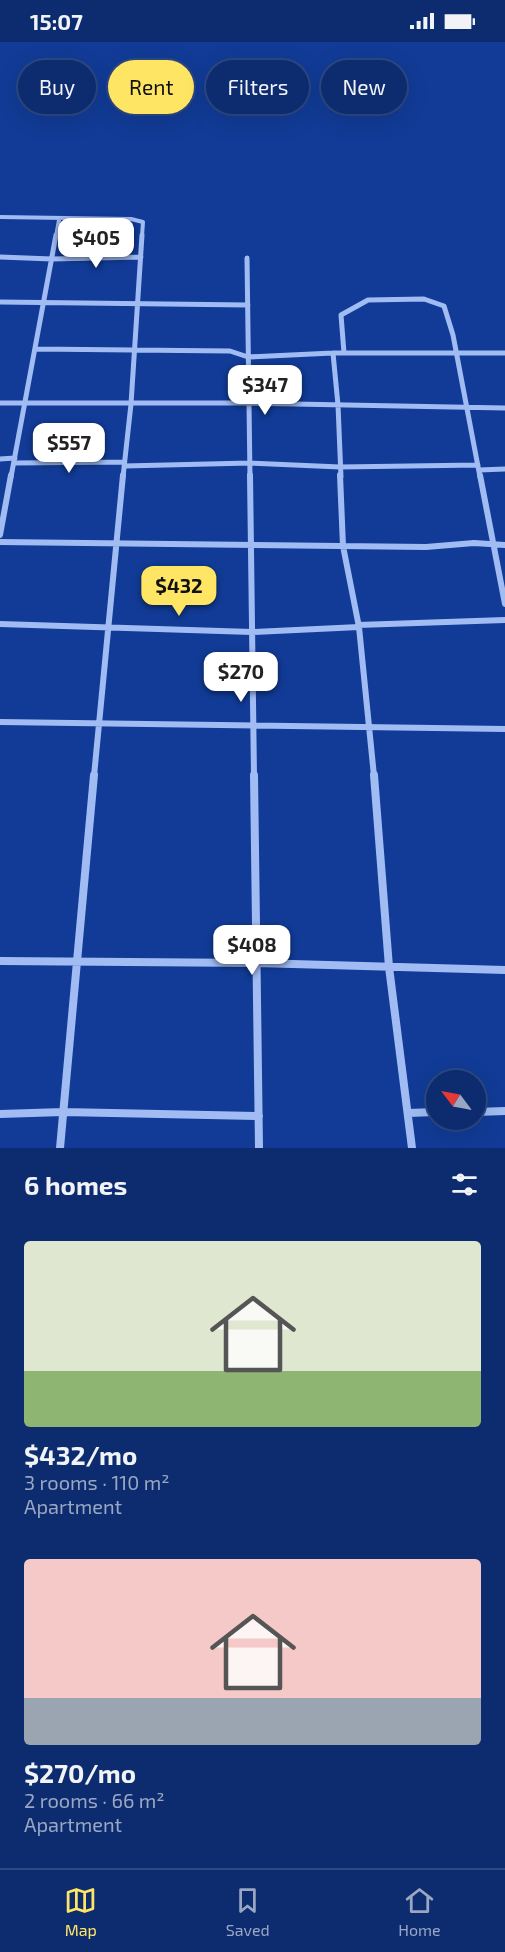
<!DOCTYPE html>
<html lang="en">
<head>
<meta charset="utf-8">
<style>
  body { margin:0; font-family:"Exo 2",sans-serif; background:#163475; color:#f1f3f6; height:100vh; display:flex; flex-direction:column; font-size:22px; white-space:nowrap }
  * { box-sizing:border-box; margin:0 }
  p { font-size:20px; color:#9aa7c3 }
  .icon { flex:none; width:33px; height:33px; fill:none; stroke:currentColor; stroke-width:2; stroke-linecap:round; stroke-linejoin:round }
  .map { position:relative; height:1106px; overflow:hidden }
  .panel { display:flex; flex-direction:column; background:#0d2c70; flex:1 }
  .panel>* { flex:none }
  .banner { position:absolute; left:18px; top:18px; width:470px; height:54px; display:flex; gap:12px }
  .needle { width:39px; rotate:302deg }
  .fabs { position:absolute; left:426px; top:1028px; display:grid; gap:12px }
  .fabs a { display:grid; place-items:center; width:60px; height:60px; border-radius:50%; background:#0d2c70; box-shadow:0 6px 24px #0002,0 0 0 2px #2d4883; font-size:30px }
  .price { position:absolute; translate:-50% -51px; padding:0 14px; border-radius:12px; background:#fff; color:#222; font-size:20px; line-height:39px; filter:drop-shadow(0 2px 3px #0008) }
  .price::after { content:''; position:absolute; left:50%; top:36px; width:18px; height:14px; margin-left:-9px; background:inherit; clip-path:polygon(0 0,100% 0,50% 100%) }
  .price.current { background:#ffe564; color:#111 }
  ul { padding:0; list-style:none }
  li { display:grid; align-content:center; gap:12px; height:318px; padding:0 24px }
  li span { display:grid; place-items:center; height:186px; border-radius:6px; color:#555 }
  li>.icon { margin-inline-start:auto }
  span .icon { width:108px; height:108px; fill:#fffc; stroke-width:1 }
  li b { font-size:26px }
  h2 { display:flex; justify-content:space-between; align-items:center; height:72px; padding:0 24px; font-size:26px }
  .pill { padding:0 21px; border-radius:27px; background:#0d2c70; box-shadow:0 6px 24px #0002,0 0 0 2px #2d4883; font-size:21px; line-height:54px }
  .pill.current { background:#ffe564; color:#111 }
  .status { display:flex; justify-content:space-between; align-items:center; height:42px; padding:0 30px; background:#0d2c70; direction:ltr }
  .status svg { height:16px; fill:currentColor }
  .menu { display:flex; justify-content:space-around; align-items:center; height:84px; border-top:2px solid #2d4883; background:#0d2c70; font-size:16px; color:#9aa7c3 }
  .menu a { display:grid; justify-items:center; gap:3px }
  .menu .current { color:#ffe564 }
  .map>svg:first-child { display:block }
  .lines { fill:none; stroke-linecap:round; stroke-linejoin:round }
  .minor-far3 { stroke:#a1bcf3; stroke-width:4 }
  .minor-far2 { stroke:#a1bcf3; stroke-width:5 }
  .minor-far1 { stroke:#a1bcf3; stroke-width:6 }
  .minor { stroke:#a1bcf3; stroke-width:8 }
</style>
</head>
<body>
<div class="status"><b>15:07</b><svg viewBox="0 0 49 12"><path d="M0 12V9h3v3zM5 12V6h3v6zM10 12V3h3v9zM15 12V0h3v12zM26 1h20v11H26zM47 4h2v5h-2z"/></svg></div>
<div class="map">
<svg width="505" height="1106" viewBox="0 0 505 1106">
  <rect width="100%" height="100%" fill="#113b96"/>
  <g class="lines">
    <path class="minor-far3" d="M0 175 131 177 143 180 142 194
      M56 194 59 178"/>
    <path class="minor-far2" d="M0 215 52 217 141 215
      M247 216 250 435
      M0 260 248 263
      M35 307 230 309 248 315 333 311H505
      M333 311 338 363 341 435
      M344 311 341 273 368 258 424 257 444 264 453 293 480 435
      M0 361H236L505 366
      M0 417 15 416
      M14 421 124 420
      M124 424 250 421 340 425 478 423
      M479 428 505 427
      M11 435 56 193
      M123 435 131 362 142 193"/>
    <path class="minor-far1" d="M250 433 254 734
      M340 433 343 504 359 585 374 734
      M480 433 505 562
      M0 493 11 433
      M0 500 426 505 474 501 505 503
      M0 582 252 590 359 585
      M358 583 505 578
      M0 680 505 687
      M94 734 123 433"/>
    <path class="minor" d="M254 733 259 1106
      M374 733 389 925 412 1106
      M0 919 257 921 505 928
      M476 1070 505 1069
      M408 1071 436 1070
      M0 1072 63 1070 259 1074
      M60 1106 94 733"/>
  </g>
</svg>
<div class="fabs">
<a><svg class="needle" viewBox="-14 -14 28 28"><path d="M0-13l5 13h-10z" fill="#e53935"/><path d="M0 13l5-13h-10z" fill="#9aa7c3"/></svg></a>
</div>
<b class="price" style="left:96px;top:227px">$405</b>
<b class="price" style="left:265px;top:374px">$347</b>
<b class="price" style="left:69px;top:432px">$557</b>
<b class="price current" style="left:179px;top:575px">$432</b>
<b class="price" style="left:241px;top:661px">$270</b>
<b class="price" style="left:252px;top:934px">$408</b>
<div class="banner">
<a class="pill">Buy</a>
<a class="pill current">Rent</a>
<a class="pill">Filters</a>
<a class="pill">New</a>
</div>
</div>
<section class="panel">
<h2>6 homes<svg class="icon" aria-label="filters" viewBox="0 0 24 24"><path d="M4 7h16M4 17h16"/><circle cx="9" cy="7" r="2"/><circle cx="15" cy="17" r="2"/></svg></h2>
<ul>
<li><span style="background:linear-gradient(#dfe7d0 70%,#8fb573 0)"><svg class="icon" aria-label="home" viewBox="0 0 24 24"><path d="M3 11l9-7 9 7M6 9v11h12V9"/></svg></span><div><b>$432/mo</b><p>3 rooms · 110 m²</p><p>Apartment</p></div></li>
<li><span style="background:linear-gradient(#f6c9c9 75%,#9aa5b1 0)"><svg class="icon" aria-label="home" viewBox="0 0 24 24"><path d="M3 11l9-7 9 7M6 9v11h12V9"/></svg></span><div><b>$270/mo</b><p>2 rooms · 66 m²</p><p>Apartment</p></div></li>
</ul>
</section>
<nav class="menu">
<a class="current"><svg class="icon" aria-label="map" viewBox="0 0 24 24"><path d="M3 6l6-2 6 2 6-2v14l-6 2-6-2-6 2zM9 4v14M15 6v14"/></svg>Map</a>
<a><svg class="icon" aria-label="saved" viewBox="0 0 24 24"><path d="M7 4h10v16l-5-4-5 4z"/></svg>Saved</a>
<a><svg class="icon" aria-label="home" viewBox="0 0 24 24"><path d="M3 11l9-7 9 7M6 9v11h12V9"/></svg>Home</a>
</nav>
</body>
</html>
